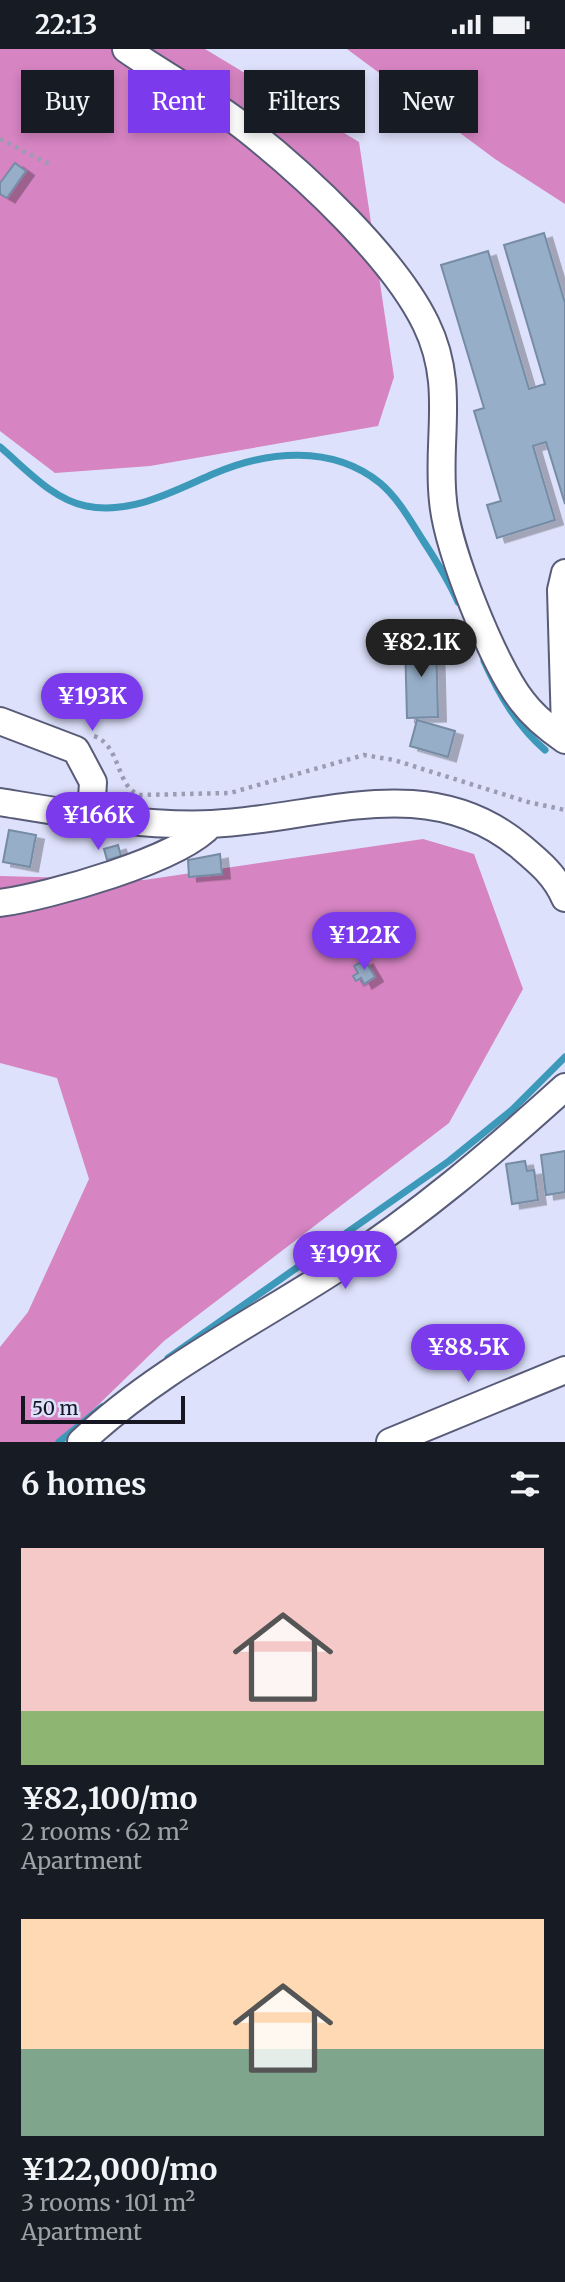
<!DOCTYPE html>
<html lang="en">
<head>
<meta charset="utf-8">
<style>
  body { margin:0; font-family:Merriweather,serif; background:#20242c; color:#f1f3f6; height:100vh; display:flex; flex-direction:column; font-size:26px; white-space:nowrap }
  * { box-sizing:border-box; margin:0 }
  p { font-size:23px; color:#9ea1a6 }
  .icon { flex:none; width:38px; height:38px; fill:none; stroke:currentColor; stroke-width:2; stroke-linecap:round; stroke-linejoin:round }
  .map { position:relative; height:1393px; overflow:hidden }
  .drawer { display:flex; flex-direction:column; background:#171b24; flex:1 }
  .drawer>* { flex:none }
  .banner { position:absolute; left:21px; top:21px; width:523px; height:63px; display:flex; gap:14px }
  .scale { position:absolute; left:21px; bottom:18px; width:164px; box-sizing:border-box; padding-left:7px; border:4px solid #151622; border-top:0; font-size:19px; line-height:24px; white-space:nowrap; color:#151622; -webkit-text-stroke:5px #dde1fb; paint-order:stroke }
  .price { position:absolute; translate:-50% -60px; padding:0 16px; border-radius:24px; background:#7c3aed; color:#fff; font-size:23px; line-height:46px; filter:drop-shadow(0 2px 4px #0008) }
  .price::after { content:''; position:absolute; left:50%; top:42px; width:21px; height:16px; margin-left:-10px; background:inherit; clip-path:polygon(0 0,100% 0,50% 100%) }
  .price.selected { background:#222; color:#fff }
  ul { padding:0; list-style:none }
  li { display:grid; align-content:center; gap:14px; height:371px; padding:0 21px }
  li span { display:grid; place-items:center; height:217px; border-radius:0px; color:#555 }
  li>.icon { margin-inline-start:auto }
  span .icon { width:126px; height:126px; fill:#fffc; stroke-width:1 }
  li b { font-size:30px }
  h2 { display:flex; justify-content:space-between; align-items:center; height:84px; padding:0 21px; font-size:30px }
  .chip { padding:0 24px; border-radius:0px; background:#171b24; box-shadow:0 4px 10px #0003; font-size:24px; line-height:63px }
  .chip.selected { background:#7c3aed; color:#fff }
  .status { display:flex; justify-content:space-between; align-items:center; height:49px; padding:0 35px; background:#171b24; direction:ltr }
  .status svg { height:19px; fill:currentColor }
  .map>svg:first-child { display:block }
  .forest { fill:#d684c2 }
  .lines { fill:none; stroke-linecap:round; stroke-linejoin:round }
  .stream { stroke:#3d99ba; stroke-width:7 }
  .building { fill:#97aec8; stroke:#768ca5; stroke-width:2; filter:url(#shadow) }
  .street-casing { stroke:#595c78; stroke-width:30 }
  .path { stroke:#9a9db2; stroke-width:4.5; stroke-dasharray:3.5 5; stroke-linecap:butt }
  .street { stroke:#fff; stroke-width:26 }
</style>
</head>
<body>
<div class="status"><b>22:13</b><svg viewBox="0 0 49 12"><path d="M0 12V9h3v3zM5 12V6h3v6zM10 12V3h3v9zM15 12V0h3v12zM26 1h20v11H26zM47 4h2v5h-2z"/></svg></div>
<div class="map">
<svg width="565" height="1393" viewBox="0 0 565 1393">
  <defs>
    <filter id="shadow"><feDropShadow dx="8" dy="4.5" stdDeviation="0" flood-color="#0004"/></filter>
  </defs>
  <rect width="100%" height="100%" fill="#dde1fb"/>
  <path class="forest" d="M0 0H205L359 93 394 328 378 377 150 417 55 424 0 382Z
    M347 0H565V155L495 110Z
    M423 790 474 805 523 940 449 1074 164 1292 60 1393H0V1298L28 1263 89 1130 57 1029 0 1014V827L144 831Z"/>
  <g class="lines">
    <path class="stream" d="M0 398C26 420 52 450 86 457 131 466 174 442 213 425 266 402 332 395 380 434 399 450 411 473 424 493 437 513 449 532 458 553
      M484 612C499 645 517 677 545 701
      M168 1309 449 1112 512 1061 565 1008
      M59 1393 102 1358"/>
  </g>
  <path class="building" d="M39 51 54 53 50 74 35 71Z
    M15 114 26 122 7 149 0 145V134Z
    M544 184 565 254V455L546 393 533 397 555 471 497 489 487 456 501 452 474 362 484 359 441 216 488 202 529 340 545 335 504 196Z
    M436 591 438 668 407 669 405 592Z
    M417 671 455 682 448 708 410 697Z
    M9 781 36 786 30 818 3 813Z
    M118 796 121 807 107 811 104 800Z
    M220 805 222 825 189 828 188 811Z
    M365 911 375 928 364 935 361 929 356 932 353 927 358 924 354 917Z
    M565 1102V1143L546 1146 541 1106Z
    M525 1112 527 1122 534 1121 538 1151 512 1155 506 1115Z"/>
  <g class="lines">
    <defs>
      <path id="street" d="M126 0C166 28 211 51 249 82 307 128 394 209 426 275 456 336 436 390 443 452 447 499 493 615 522 652 534 668 549 680 565 691
        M565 524 561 541 565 680
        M0 672 76 701 93 733 91 766
        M0 753C67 764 144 778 212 775 320 770 426 720 520 797 539 813 555 826 565 849
        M0 854C49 847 180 811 211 775
        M81 1393C155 1323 251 1275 336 1220 419 1166 492 1104 565 1038
        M390 1393 565 1321"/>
    </defs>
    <use href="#street" class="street-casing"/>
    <path class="path" d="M0 90 53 117
      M94 687C121 696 116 739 140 746L230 744 364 706 394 711 528 753 565 761"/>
    <use href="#street" class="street"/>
  </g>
</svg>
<div class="scale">50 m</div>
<b class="price selected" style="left:421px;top:630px">¥82.1K</b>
<b class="price" style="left:92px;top:684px">¥193K</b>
<b class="price" style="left:98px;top:803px">¥166K</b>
<b class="price" style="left:364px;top:923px">¥122K</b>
<b class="price" style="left:345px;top:1242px">¥199K</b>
<b class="price" style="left:468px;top:1335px">¥88.5K</b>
<div class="banner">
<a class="chip">Buy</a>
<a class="chip selected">Rent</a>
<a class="chip">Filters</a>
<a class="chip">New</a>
</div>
</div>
<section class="drawer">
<h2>6 homes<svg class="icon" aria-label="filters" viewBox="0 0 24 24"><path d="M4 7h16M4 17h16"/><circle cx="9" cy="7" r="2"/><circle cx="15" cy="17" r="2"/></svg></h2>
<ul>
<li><span style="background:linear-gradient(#f6c9c9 75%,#8fb573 0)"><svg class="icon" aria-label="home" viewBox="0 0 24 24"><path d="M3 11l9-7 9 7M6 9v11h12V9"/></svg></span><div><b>¥82,100/mo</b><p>2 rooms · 62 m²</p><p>Apartment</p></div></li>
<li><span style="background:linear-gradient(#ffd9b3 60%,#7fa58c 0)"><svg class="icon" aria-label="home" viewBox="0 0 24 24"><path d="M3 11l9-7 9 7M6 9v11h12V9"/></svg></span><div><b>¥122,000/mo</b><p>3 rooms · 101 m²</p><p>Apartment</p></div></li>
</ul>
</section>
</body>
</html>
